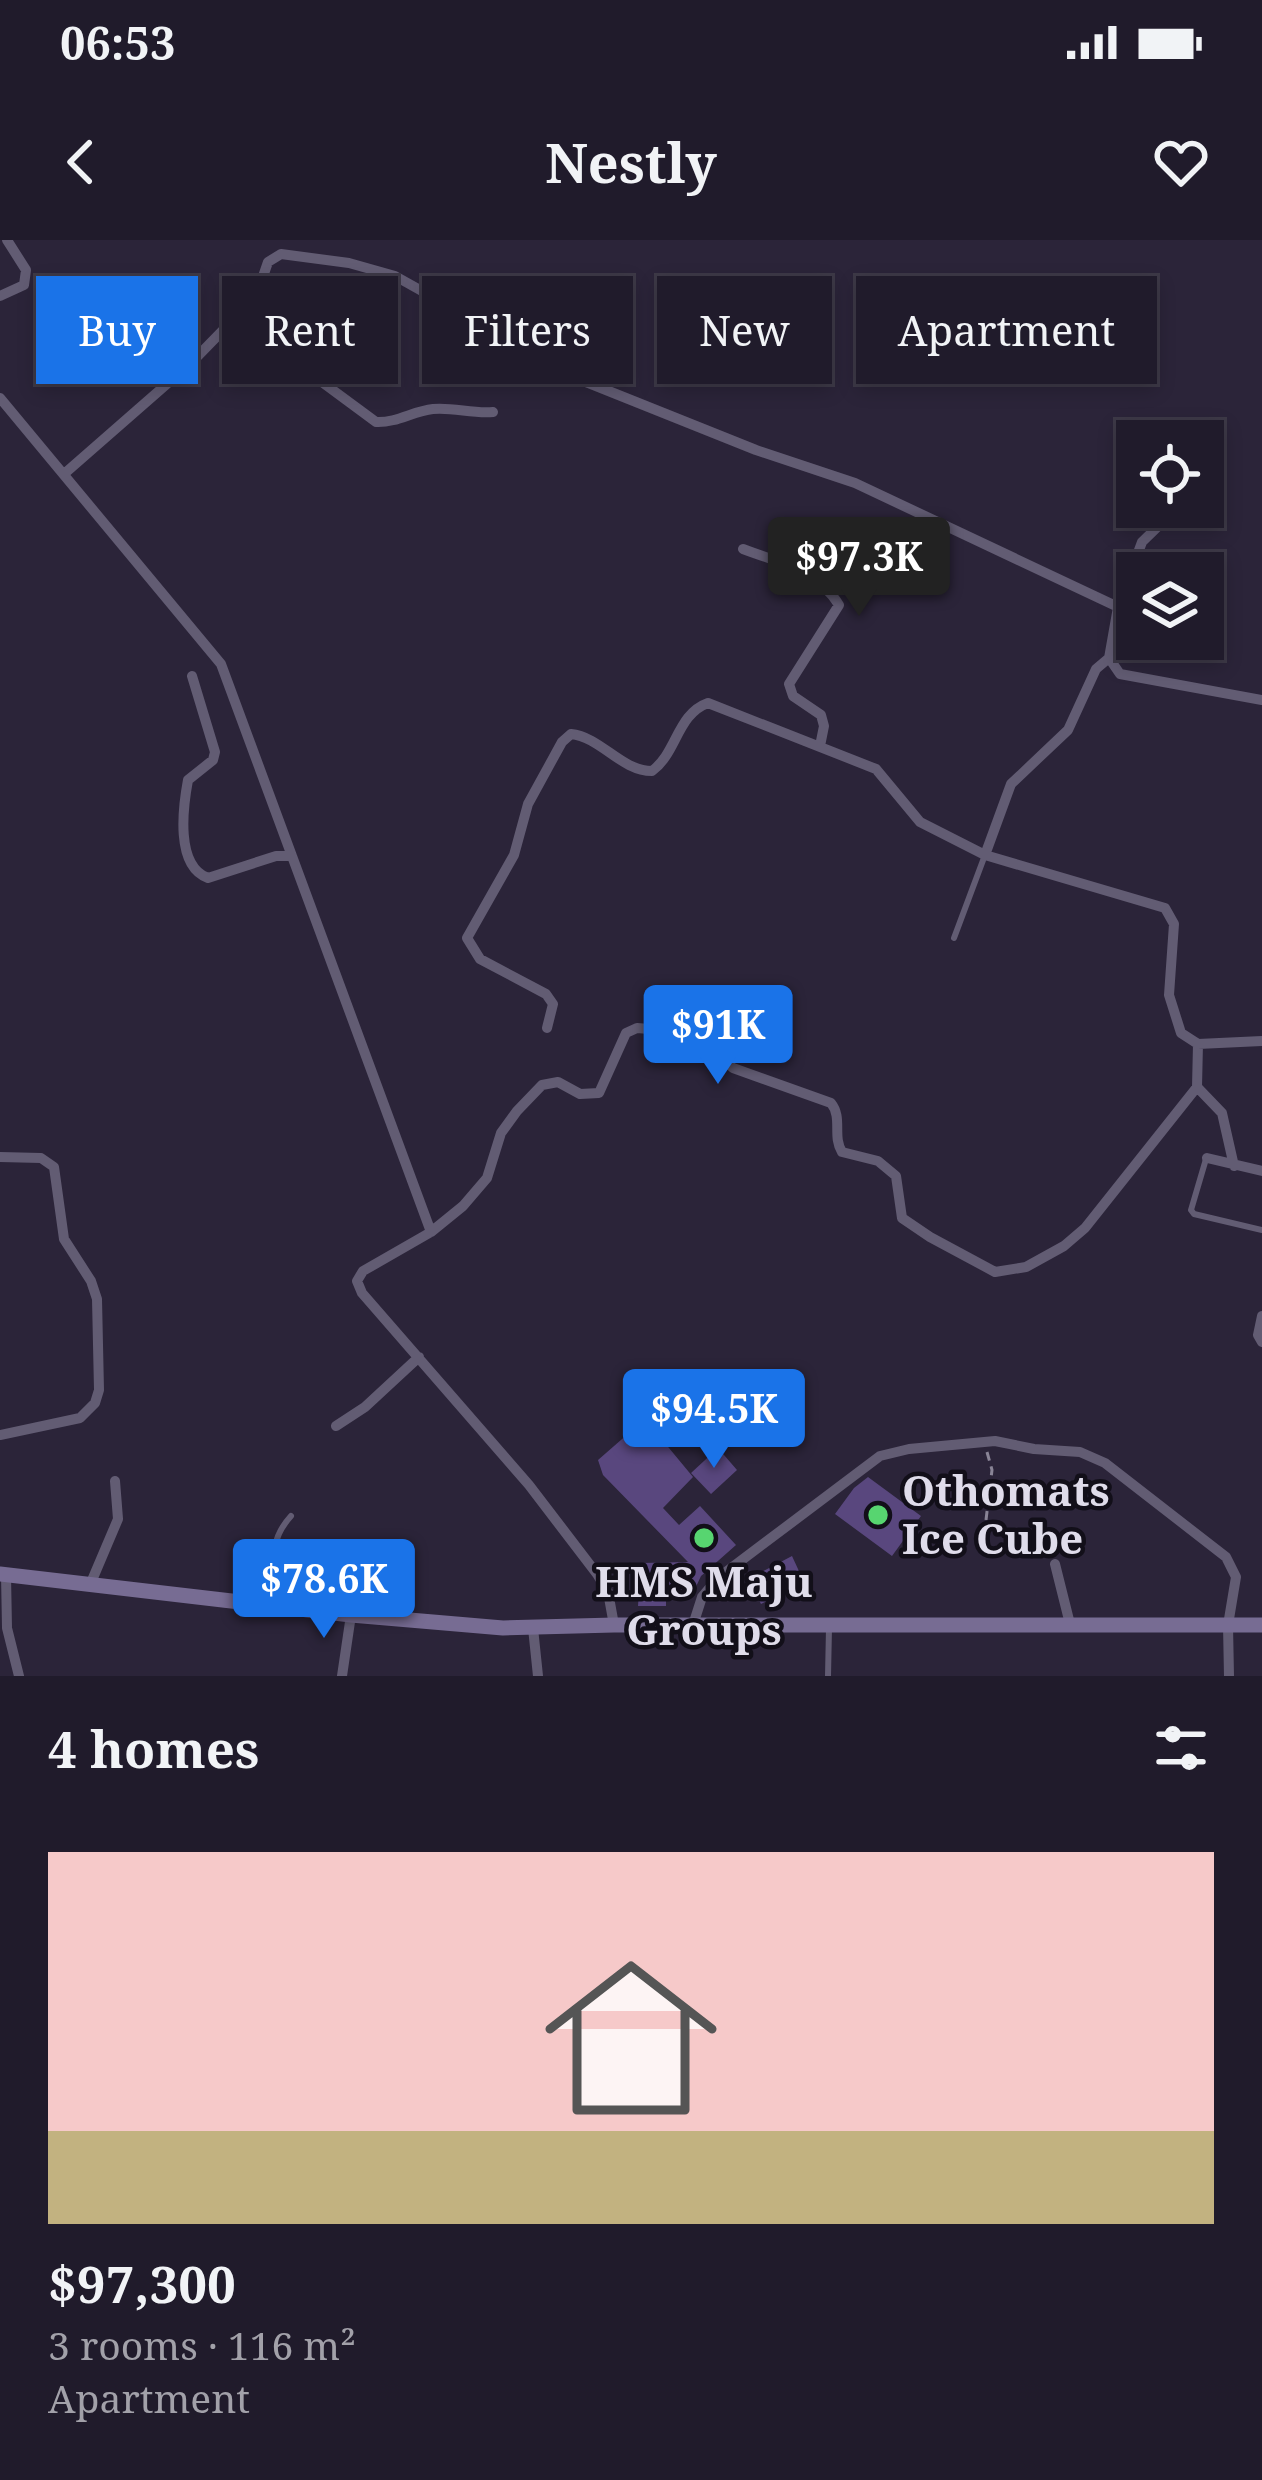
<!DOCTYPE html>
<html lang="en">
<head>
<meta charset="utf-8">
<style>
  body { margin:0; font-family:"Noto Serif",serif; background:#282433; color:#f1f3f6; height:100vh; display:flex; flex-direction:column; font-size:45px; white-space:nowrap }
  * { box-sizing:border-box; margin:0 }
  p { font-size:39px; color:#a2a1a9 }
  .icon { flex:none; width:66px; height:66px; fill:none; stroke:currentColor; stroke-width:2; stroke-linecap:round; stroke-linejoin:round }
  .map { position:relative; height:1436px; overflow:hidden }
  .sheet { display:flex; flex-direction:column; background:#201b2b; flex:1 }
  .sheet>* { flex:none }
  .top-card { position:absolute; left:36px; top:36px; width:1191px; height:108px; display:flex; gap:24px }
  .controls { position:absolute; left:1116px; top:180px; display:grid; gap:24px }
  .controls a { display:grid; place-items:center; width:108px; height:108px; border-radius:0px; background:#201b2b; box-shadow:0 6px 18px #0003,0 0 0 3px #3d3947; font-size:60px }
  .price { position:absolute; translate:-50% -102px; padding:0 27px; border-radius:12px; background:#1a73e8; color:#fff; font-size:39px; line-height:78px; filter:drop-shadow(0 3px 6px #0008) }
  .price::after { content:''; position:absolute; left:50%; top:72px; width:36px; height:27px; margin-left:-18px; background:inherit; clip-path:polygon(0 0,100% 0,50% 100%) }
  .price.current { background:#222; color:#fff }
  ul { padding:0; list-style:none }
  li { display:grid; align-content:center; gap:24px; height:636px; padding:0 48px }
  li span { display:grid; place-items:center; height:372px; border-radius:0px; color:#555 }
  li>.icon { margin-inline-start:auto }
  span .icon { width:216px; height:216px; fill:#fffc; stroke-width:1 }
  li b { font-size:51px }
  h2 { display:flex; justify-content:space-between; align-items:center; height:144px; padding:0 48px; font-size:51px }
  .pill { padding:0 42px; border-radius:0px; background:#201b2b; box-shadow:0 6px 18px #0003,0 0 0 3px #3d3947; font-size:42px; line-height:108px }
  .pill.current { background:#1a73e8; color:#fff }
  .status { display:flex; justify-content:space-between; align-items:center; height:84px; padding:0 60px; background:#201b2b; direction:ltr }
  .status svg { height:33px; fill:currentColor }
  header { display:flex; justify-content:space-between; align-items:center; height:156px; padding:0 48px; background:#201b2b; font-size:54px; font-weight:700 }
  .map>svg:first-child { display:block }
  .building { fill:#59477e }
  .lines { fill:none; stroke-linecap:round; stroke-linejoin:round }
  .path { stroke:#898496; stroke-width:3; stroke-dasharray:9 6; stroke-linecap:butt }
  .lane { stroke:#625c73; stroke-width:6 }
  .street { stroke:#625c73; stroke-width:10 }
  .secondary { stroke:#776c93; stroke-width:15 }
  .poi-dot { fill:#57d570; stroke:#120f19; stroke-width:4.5 }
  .labels { text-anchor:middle; stroke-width:9; stroke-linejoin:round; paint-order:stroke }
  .poi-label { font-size:42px; font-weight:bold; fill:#dfdcea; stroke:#120f19; text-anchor:start }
</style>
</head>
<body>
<div class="status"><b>06:53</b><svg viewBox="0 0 49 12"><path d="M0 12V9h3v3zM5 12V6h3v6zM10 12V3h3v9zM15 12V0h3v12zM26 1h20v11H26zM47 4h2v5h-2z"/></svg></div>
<header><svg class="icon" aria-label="back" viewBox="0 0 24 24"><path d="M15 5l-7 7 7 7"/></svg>Nestly<svg class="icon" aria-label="heart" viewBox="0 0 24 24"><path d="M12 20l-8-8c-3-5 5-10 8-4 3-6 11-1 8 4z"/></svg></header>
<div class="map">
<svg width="1262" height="1436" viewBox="0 0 1262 1436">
  <rect width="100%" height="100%" fill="#2b2439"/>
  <path class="building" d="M645 1179 693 1237 663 1268 679 1285 700 1266 736 1305 701 1336 694 1351H689L687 1357H666V1366H638L641 1323 688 1322 603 1235 598 1220Z
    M718 1208 737 1230 711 1254 691 1233Z
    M868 1237 921 1276 892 1316 835 1274 854 1248Z
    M792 1316 804 1342 761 1364 748 1339Z"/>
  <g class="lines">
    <path class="path" d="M987 1212 992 1230 986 1280 994 1288 1016 1292 1045 1314"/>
    <path class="lane" d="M954 698 985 615
      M1206 919 1191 970 1194 974 1262 990
      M275 1326C308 1321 325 1333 325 1367
      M279 1362C278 1326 264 1306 291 1276
      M828 1436 829 1388"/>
    <path class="street" d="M0 56 24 45 26 30 7 0
      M246 86 376 182C397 183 413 171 433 169 453 167 473 174 493 172
      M0 158 221 424 431 992 363 1031 357 1041 362 1053 529 1245 597 1334 608 1352 614 1385
      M64 234 192 122 231 82 246 86 268 22 281 14 349 23 395 36 581 140 756 210 855 243 1118 367
      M1178 267 1142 302 1118 367 1109 418 1120 434 1262 460
      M743 309C777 322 819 331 839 365L789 444 793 456 821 475 824 486 820 506
      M192 436 215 512 213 520 188 540C183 567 175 626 208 638L276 616H292
      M985 615 1011 544 1068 490 1096 429 1109 418
      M547 788 553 764 546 754 480 719 467 698 514 615 528 564 562 502 571 494C601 497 621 531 652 531 677 513 677 474 708 463L876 529 920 582 985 615 1165 668 1174 684 1169 755 1181 793 1198 804 1262 801
      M1197 847 1222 873 1234 926
      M0 917 41 918 54 927 64 999 91 1041 97 1059 99 1150 95 1163 80 1178 0 1195
      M1207 918 1262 931
      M431 992 463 966 487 938 501 893 517 871 542 845 558 842 580 854 599 853 626 793 637 788 685 792 694 795 733 828 831 863C843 878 832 896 842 912L878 921 896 936 902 978 930 997 995 1032 1026 1027 1064 1006 1085 988 1197 847 1198 804
      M1262 1076 1258 1095 1262 1102
      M336 1186 365 1167 419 1117
      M1055 1324 1070 1384
      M6 1335 7 1388 19 1436
      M90 1345 118 1279 115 1241
      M693 1385 702 1357 718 1338 880 1216 909 1209 995 1201 1034 1209 1080 1212 1105 1223 1226 1317 1236 1337 1228 1385 1229 1436
      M533 1388 538 1436
      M342 1436 351 1375"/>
    <path class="secondary" d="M0 1334 351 1375 503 1388 614 1385H1262"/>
  </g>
  <g class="poi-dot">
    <circle cx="878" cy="1275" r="12"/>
    <circle cx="704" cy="1298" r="12"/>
  </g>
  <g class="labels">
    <g class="poi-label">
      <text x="902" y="1266">Othomats<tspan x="902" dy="48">Ice Cube</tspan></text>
      <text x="704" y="1357" text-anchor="middle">HMS Maju<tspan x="704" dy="48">Groups</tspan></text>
    </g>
  </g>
</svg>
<div class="controls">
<a><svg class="icon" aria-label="locate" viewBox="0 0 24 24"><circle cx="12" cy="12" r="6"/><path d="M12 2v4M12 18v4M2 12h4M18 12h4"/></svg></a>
<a><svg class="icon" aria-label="layers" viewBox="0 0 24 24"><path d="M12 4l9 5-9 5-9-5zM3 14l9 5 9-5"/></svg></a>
</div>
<b class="price current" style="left:859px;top:379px">$97.3K</b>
<b class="price" style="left:718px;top:847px">$91K</b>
<b class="price" style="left:714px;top:1231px">$94.5K</b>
<b class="price" style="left:324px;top:1401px">$78.6K</b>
<div class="top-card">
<a class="pill current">Buy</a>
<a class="pill">Rent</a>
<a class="pill">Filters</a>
<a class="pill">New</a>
<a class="pill">Apartment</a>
</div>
</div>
<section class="sheet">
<h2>4 homes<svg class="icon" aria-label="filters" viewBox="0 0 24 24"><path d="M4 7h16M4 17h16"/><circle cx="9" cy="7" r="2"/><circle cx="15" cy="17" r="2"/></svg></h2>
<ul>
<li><span style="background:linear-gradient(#f6c9c9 75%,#c2b280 0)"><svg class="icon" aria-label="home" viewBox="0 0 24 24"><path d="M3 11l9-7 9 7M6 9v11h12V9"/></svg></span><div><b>$97,300</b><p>3 rooms · 116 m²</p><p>Apartment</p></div></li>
</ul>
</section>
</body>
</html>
